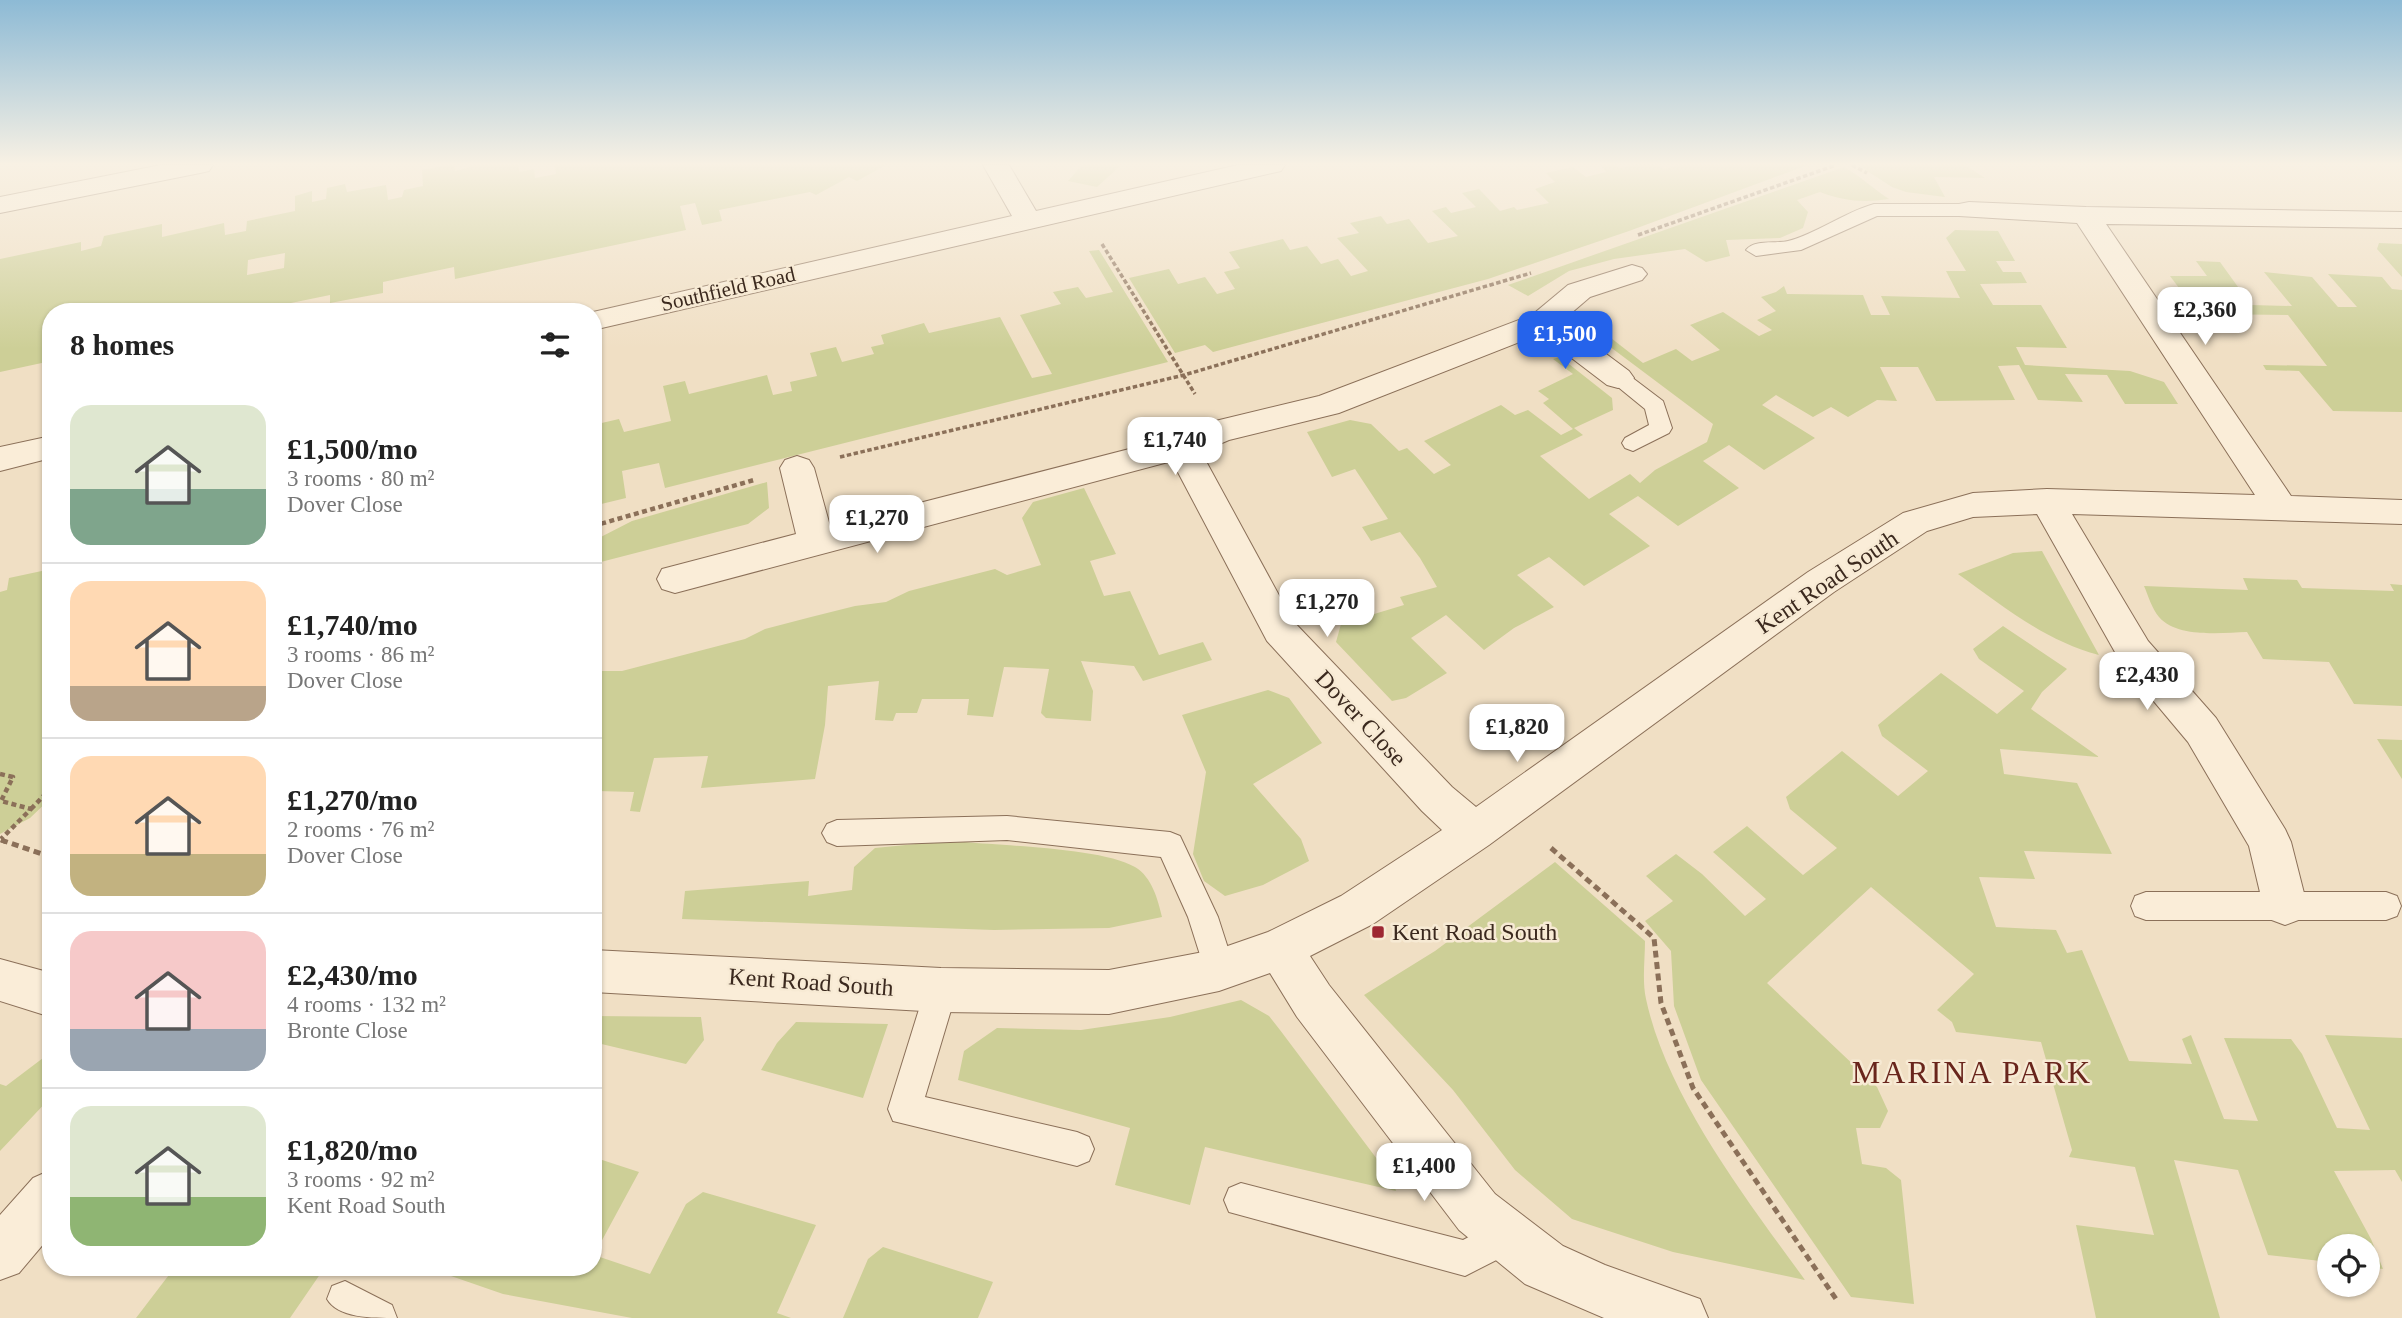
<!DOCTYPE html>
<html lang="en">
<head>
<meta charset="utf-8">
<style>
  body { margin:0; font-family:"Times New Roman",serif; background:#f6f6f6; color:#222; height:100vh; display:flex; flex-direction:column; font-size:26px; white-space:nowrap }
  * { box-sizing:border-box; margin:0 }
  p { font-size:23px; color:#767676 }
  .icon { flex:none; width:38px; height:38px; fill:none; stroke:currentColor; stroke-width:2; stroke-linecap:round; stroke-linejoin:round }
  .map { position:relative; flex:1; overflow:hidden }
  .details { position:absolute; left:42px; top:303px; width:560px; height:973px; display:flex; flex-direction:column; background:#fff; border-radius:28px; box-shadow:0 2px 5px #0004 }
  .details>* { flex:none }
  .fabs { position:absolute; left:2317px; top:1234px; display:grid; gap:14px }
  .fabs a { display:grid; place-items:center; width:63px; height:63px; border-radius:50%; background:#fff; box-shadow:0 2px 5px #0004; font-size:35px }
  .price { position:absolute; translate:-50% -60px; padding:0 16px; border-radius:14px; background:#fff; color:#222; font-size:23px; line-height:46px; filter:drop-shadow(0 2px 4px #0008) }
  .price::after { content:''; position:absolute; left:50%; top:42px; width:21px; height:16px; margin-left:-10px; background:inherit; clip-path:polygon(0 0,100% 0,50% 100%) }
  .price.selected { background:#2563eb; color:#fff }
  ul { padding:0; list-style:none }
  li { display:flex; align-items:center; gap:21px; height:175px; padding:0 28px }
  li+li { border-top:2px solid #e0e0e0 }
  li span { display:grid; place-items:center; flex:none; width:196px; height:140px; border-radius:21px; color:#555 }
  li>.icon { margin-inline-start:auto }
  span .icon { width:84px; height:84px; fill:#fffc; stroke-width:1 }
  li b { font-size:30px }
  h2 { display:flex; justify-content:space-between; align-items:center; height:84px; padding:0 28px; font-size:30px }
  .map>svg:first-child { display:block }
  .green { fill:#cdcf97; fill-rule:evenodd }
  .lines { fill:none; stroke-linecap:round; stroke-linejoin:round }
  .service-casing { stroke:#8b7059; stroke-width:2 }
  .minor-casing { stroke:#8b7059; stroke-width:2 }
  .path-far2 { stroke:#8b7059; stroke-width:3.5; stroke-dasharray:4.5 2.5; stroke-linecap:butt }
  .path-far1 { stroke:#8b7059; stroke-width:4.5; stroke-dasharray:5 3.5; stroke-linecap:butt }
  .path { stroke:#8b7059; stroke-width:5; stroke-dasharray:7 4.5; stroke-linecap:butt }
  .service { fill:#faedd8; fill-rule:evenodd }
  .minor { fill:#faedd8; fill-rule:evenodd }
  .poi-dot { fill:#9d2732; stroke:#f7ead4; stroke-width:2.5 }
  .labels { text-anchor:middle; stroke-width:5; stroke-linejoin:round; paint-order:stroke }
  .far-street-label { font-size:21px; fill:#3b291e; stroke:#f7ead4 }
  .street-label { font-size:24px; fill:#3b291e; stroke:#f7ead4 }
  .poi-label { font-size:24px; fill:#3b291e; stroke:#f7ead4; text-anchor:start }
  .near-neighbourhood-label { font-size:32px; letter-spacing:2px; fill:#69251c; stroke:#f7ead4 }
</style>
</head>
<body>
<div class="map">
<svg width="2402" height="1318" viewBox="0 0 2402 1318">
  <rect width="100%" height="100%" fill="#f0dfc4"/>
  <path class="green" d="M448 165H454L455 171 470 167V165H518L519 172 534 169 535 178 556 174 555 165H886L857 181 849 177 816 195 810 192 719 210 722 221 702 225 695 203 680 206 686 230 455 279 454 267 383 282V293L330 303V295L291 303 290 311 51 312V361L0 372V259L81 242V251L101 246 104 236 162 224V237L224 223 225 235 246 231 247 221 295 211V196L312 191V202L326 199 327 188 345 184 347 192 386 185 388 200 402 197 404 190 423 186 422 170ZM285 253 284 268 247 275 248 260Z
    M1082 165H1117L1119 167 1097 187 1068 181Z
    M1600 165H1615L1619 168C1633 165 1653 160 1665 169L1678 165H1808L1629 231 1488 279 1213 352 1205 345 1175 353 1129 278 1169 269 1178 284 1205 277 1217 294 1235 289 1224 272 1240 268 1229 252 1283 239 1290 250 1307 246 1321 264 1338 259 1351 276 1368 271 1337 238 1359 233 1350 223 1381 216 1387 224 1409 219 1428 243 1458 236 1432 211 1446 207 1451 213 1476 207 1462 193 1479 189 1500 211 1514 207 1517 210 1549 203 1535 189 1555 182 1546 173 1573 167 1586 177 1606 172Z
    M1858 165H1965L1985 178 1934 177 1945 197 1906 192 1892 187Z
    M1844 167C1861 176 1873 189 1889 199 1863 203 1844 201 1820 192L1797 200 1808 212 1803 228 1780 238 1726 240 1730 256 1706 262 1685 249 1614 259 1569 271 1528 296 1508 285Z
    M1955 230 1998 231 2015 261H1996L2003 272H2021L2027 283 1980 284 1993 305H2041L2067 348 2016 347 2025 365 2130 371 2164 382 2178 404H2125L2107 375 2065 374 2083 402 2038 400 2019 365 1998 366 2015 400 1936 401 1918 367H1880L1897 401 1877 400 1848 417 1831 407 1813 417 1776 395 1762 405 1815 438 1764 470 1729 445 1703 461 1739 488 1678 526 1638 496 1609 514 1650 546 1584 586 1549 557 1517 575 1554 607 1514 628 1484 650 1446 615 1411 638 1447 673 1406 698 1392 701 1336 642 1341 624 1404 605 1400 597 1437 587 1420 558 1400 532 1371 541 1362 527 1388 519 1355 469 1332 477 1307 432 1350 420 1371 424 1399 451 1407 448 1434 474 1451 465 1424 441 1501 405 1515 415 1528 410 1561 435 1573 429 1543 403 1549 399 1538 391 1573 374 1553 359 1560 357 1612 398 1613 410 1574 428 1583 435 1540 456 1589 499 1630 474 1640 483 1655 470 1707 442 1713 424 1597 337 1602 331 1643 363 1676 349 1692 361 1720 350 1690 325 1723 312 1759 336 1772 330 1757 320 1776 311 1761 297 1776 292 1784 286 1787 294 1863 295 1871 315H1890L1881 296 1960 298 1946 271H1966L1946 238Z
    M2379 243 2402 244V277L2377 249Z
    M1099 250 1168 362 665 488 659 463 622 471 626 498 593 506V425L619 419 624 432 671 421 663 386 685 381 689 394 767 375 773 395 792 391 790 382 817 376 810 353 836 347 842 362 874 354 871 347 884 344 881 335 924 323 929 333 1000 317 1032 378 1052 374 1020 315 1061 304 1053 292 1078 287 1086 298 1113 292 1089 251Z
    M2196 261 2220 262 2251 305 2292 306 2264 272 2312 277 2338 307H2357L2328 274 2382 277 2392 289 2402 290V412L2333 411 2299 371 2266 370 2263 365 2327 366 2288 315 2207 314 2194 308 2170 276H2207Z
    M767 482 769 508 748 524 593 564V541L632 521Z
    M1084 488 1116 554 1090 561 1104 596 1130 591 1159 655 1203 642 1212 660 1143 681 1134 666 1081 661 1093 691 1091 721 1046 718 1041 713 1049 669 1004 667 993 717 967 715 969 699H922L917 713H896L893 721 875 720 879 681 828 686 825 725 815 779 701 788 708 756 654 758 640 812 630 811 634 792 597 791 593 798V671H622L745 639 765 629 811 617 855 606 886 602 909 591 995 569 1007 575 1041 565 1022 518 1033 502Z
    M2042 551 2099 655C2045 641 2003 606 1958 574L2013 553Z
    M51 569V798L30 818 0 834V592L7 590 9 578Z
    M2243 578 2297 580 2302 588 2394 591 2390 584 2402 585V706L2354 704 2329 662 2263 659 2247 632C2221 633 2177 638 2159 617 2152 609 2148 595 2144 586L2248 590Z
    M2003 626 2067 669 2042 692 2031 709 2099 757 2000 749 2004 774 2077 783 2112 854 2024 851 2035 879 1979 877 1996 927 2056 930 2067 953 2082 950 2129 1061 2192 1064 2182 1039 2191 1035 2224 1119 2258 1121 2224 1038 2291 1039 2302 1054 2337 1128 2370 1130 2325 1035 2402 1038V1182L2395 1170 2334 1171 2371 1239 2383 1269 2368 1267V1246H2329V1262L2268 1255 2238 1170 2174 1160 2220 1318H2096L2076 1225 2154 1235 2135 1167 2069 1157 2072 1150 2041 1042 1956 1032 1952 1022 1937 1010 1974 974 1871 887 1767 983 1877 1087 1888 1111 1880 1128H1856L1862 1164 1886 1168 1901 1180 1914 1304 1851 1297 1701 1080 1674 1006 1671 951 1645 921 1673 901 1646 876 1676 854 1702 874 1745 916 1766 899 1713 852 1747 826 1803 875 1837 848 1790 809 1786 797 1842 751 1898 796 1928 771 1882 736 1878 725 1941 673 1997 714 2024 691 1979 659 1973 649Z
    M1268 690 1289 698 1322 743 1253 784 1301 839 1309 861 1263 885 1225 896 1204 881 1193 854 1206 772 1182 715Z
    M2377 739 2402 740V779Z
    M965 842C1006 846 1102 848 1135 867 1152 877 1158 900 1162 917L1109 928 994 930 682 919 685 891 809 881 808 896 852 890 854 867 875 848 926 843Z
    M1555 862 1645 941C1645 959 1642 981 1646 999 1667 1097 1747 1200 1805 1280L1673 1252 1572 1219 1515 1170 1453 1090 1364 995 1435 951Z
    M1241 1000 1269 1016 1280 1030 1392 1179 1396 1191 1205 1147 1190 1205 1115 1185 1130 1128 958 1080 964 1051 997 1028 1081 1030 1170 1017Z
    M593 1016 701 1017 704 1040 686 1064 593 1042Z
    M796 1022 888 1024 863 1098 761 1070 777 1043Z
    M51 1052V1097L0 1151V1084L6 1086Z
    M593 1157 639 1172 594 1255 650 1274 686 1204 703 1192 816 1225 777 1313 791 1318H632L503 1294 425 1267H593Z
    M883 1247 993 1282 978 1318H843L868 1259Z
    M175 1267H325L290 1318H136Z"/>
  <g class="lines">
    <defs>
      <path id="service" d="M1874 204H1969L1978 210 1969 216H1877L1801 250 1756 256 1746 250C1755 239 1775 244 1788 241 1814 235 1845 212 1874 204Z
        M1618 371 1626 373 1663 401 1672 428 1669 433 1633 451 1625 448 1622 443 1625 438 1649 425 1645 409 1607 378 1610 373Z
        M1007 816 1170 832 1180 836 1218 917 1235 970 1230 980 1219 984 1208 980 1188 917 1161 857 1007 840 837 846 827 842 822 833 827 824 837 820Z
        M2146 892H2386L2397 896 2401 906 2397 916 2386 920H2146L2135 916 2131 906 2135 896Z
        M941 975 952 980 957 990 925 1097 1077 1132 1089 1137 1094 1149 1089 1161 1077 1166 893 1121 888 1109 925 990 930 980Z
        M1241 1183 1463 1240 1507 1217 1520 1222 1525 1235 1520 1248 1465 1276 1229 1212 1224 1200 1229 1188Z
        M345 1281 392 1305 397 1318C371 1318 338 1318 327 1299L332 1286Z"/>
      <path id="minor" d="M161 165H213L209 171 200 173 0 213V197Z
        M983 165H1009L1036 211 1238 165H1285L1281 171 1272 173 593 330V312L1012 216Z
        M1969 202 2086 207 2402 212V228L2106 224 2291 496 2402 500V524L2072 514 2148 641 2216 718 2285 829 2291 842 2307 905 2301 919 2285 925 2269 919 2263 905 2249 846 2188 742 2120 661 2037 514 1973 517 1927 531 1834 592 1489 845 1373 924 1310 956 1329 985 1495 1194 1563 1246 1605 1265 1700 1299 1708 1318H1604L1525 1284 1459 1230 1297 1017 1270 973 1219 991 1109 1014 941 1012 593 992V950L941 968 1109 970 1219 949 1268 932 1341 896 1442 830 1422 811 1267 641 1172 461 675 593 662 589 657 579 662 569 796 534 780 468 785 460 797 456 809 460 814 468 830 526 1172 438 1207 423 1319 396 1532 315 1568 285 1632 265 1642 268 1647 274 1642 280 1590 297 1562 321 1629 371 1634 378 1629 385 1618 388 1607 385 1540 334 1339 413 1229 440 1201 452 1293 621 1452 787 1476 807 1808 572 1903 513 1973 493 2047 489 2255 495 2077 223 1959 216 1955 210 1959 204Z
        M51 436V458L0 471V447Z
        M0 959 51 973V1017L0 1001Z
        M51 1170V1235L19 1273 0 1280V1215L33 1178Z"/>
    </defs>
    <use href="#service" class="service-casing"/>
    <use href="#minor" class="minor-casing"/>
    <path class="path-far2" d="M1852 165 1867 173
      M1638 235 1836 165
      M1102 244 1195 394
      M840 457 1184 375 1531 273"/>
    <path class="path-far1" d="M593 526 754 480
      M0 774 13 777 1 801 31 809 1 839
      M31 809 51 788
      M1 840 6 842"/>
    <path class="path" d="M1 840 51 857
      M1551 848 1654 938 1661 1003 1693 1088 1838 1302"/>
    <use href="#service" class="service"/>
    <use href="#minor" class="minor"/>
  </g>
  <linearGradient id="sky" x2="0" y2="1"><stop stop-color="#8dbad5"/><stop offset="0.47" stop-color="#f8f1e4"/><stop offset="1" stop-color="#f8f1e4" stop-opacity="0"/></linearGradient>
  <rect width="2402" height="349" fill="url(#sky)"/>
  <rect class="poi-dot" x="1371" y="925" width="14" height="14" rx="3.5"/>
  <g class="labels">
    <g class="far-street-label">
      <text transform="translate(728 289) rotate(-13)" y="7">Southfield Road</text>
    </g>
    <g class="street-label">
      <text transform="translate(1827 582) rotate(-34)" y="8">Kent Road South</text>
      <text transform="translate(1361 718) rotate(47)" y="8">Dover Close</text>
      <text transform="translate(811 982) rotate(4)" y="8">Kent Road South</text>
    </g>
    <g class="poi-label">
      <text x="1392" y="940">Kent Road South</text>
    </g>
    <g class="near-neighbourhood-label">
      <text x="1972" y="1083">MARINA PARK</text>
    </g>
  </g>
</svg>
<div class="fabs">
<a><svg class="icon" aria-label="locate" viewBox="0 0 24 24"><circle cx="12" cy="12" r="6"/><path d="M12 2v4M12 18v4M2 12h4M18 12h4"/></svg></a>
</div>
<b class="price" style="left:2205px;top:347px">£2,360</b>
<b class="price selected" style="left:1565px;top:371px">£1,500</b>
<b class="price" style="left:1175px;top:477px">£1,740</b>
<b class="price" style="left:877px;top:555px">£1,270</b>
<b class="price" style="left:1327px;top:639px">£1,270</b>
<b class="price" style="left:2147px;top:712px">£2,430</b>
<b class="price" style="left:1517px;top:764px">£1,820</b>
<b class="price" style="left:1424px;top:1203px">£1,400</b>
<section class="details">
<h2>8 homes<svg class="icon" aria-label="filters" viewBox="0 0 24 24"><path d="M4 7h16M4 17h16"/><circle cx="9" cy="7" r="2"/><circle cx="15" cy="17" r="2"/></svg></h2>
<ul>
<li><span style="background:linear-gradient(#dfe7d0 60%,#7fa58c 0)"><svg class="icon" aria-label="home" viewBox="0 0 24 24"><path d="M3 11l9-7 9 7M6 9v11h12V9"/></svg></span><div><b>£1,500/mo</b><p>3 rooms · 80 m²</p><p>Dover Close</p></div></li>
<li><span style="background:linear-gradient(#ffd9b3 75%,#b9a48a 0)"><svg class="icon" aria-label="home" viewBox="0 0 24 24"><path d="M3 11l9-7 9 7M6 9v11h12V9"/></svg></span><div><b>£1,740/mo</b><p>3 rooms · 86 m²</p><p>Dover Close</p></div></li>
<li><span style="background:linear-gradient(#ffd9b3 70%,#c2b280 0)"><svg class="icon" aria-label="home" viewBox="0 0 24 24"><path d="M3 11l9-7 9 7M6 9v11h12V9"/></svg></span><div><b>£1,270/mo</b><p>2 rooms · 76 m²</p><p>Dover Close</p></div></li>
<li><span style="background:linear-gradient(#f6c9c9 70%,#9aa5b1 0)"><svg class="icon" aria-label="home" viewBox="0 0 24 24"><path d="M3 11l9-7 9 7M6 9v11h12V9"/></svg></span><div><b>£2,430/mo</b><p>4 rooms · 132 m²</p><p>Bronte Close</p></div></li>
<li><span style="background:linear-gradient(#dfe7d0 65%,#8fb573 0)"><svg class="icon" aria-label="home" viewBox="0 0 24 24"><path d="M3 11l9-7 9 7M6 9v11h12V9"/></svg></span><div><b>£1,820/mo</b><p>3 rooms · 92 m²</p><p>Kent Road South</p></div></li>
</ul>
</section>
</div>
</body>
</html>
